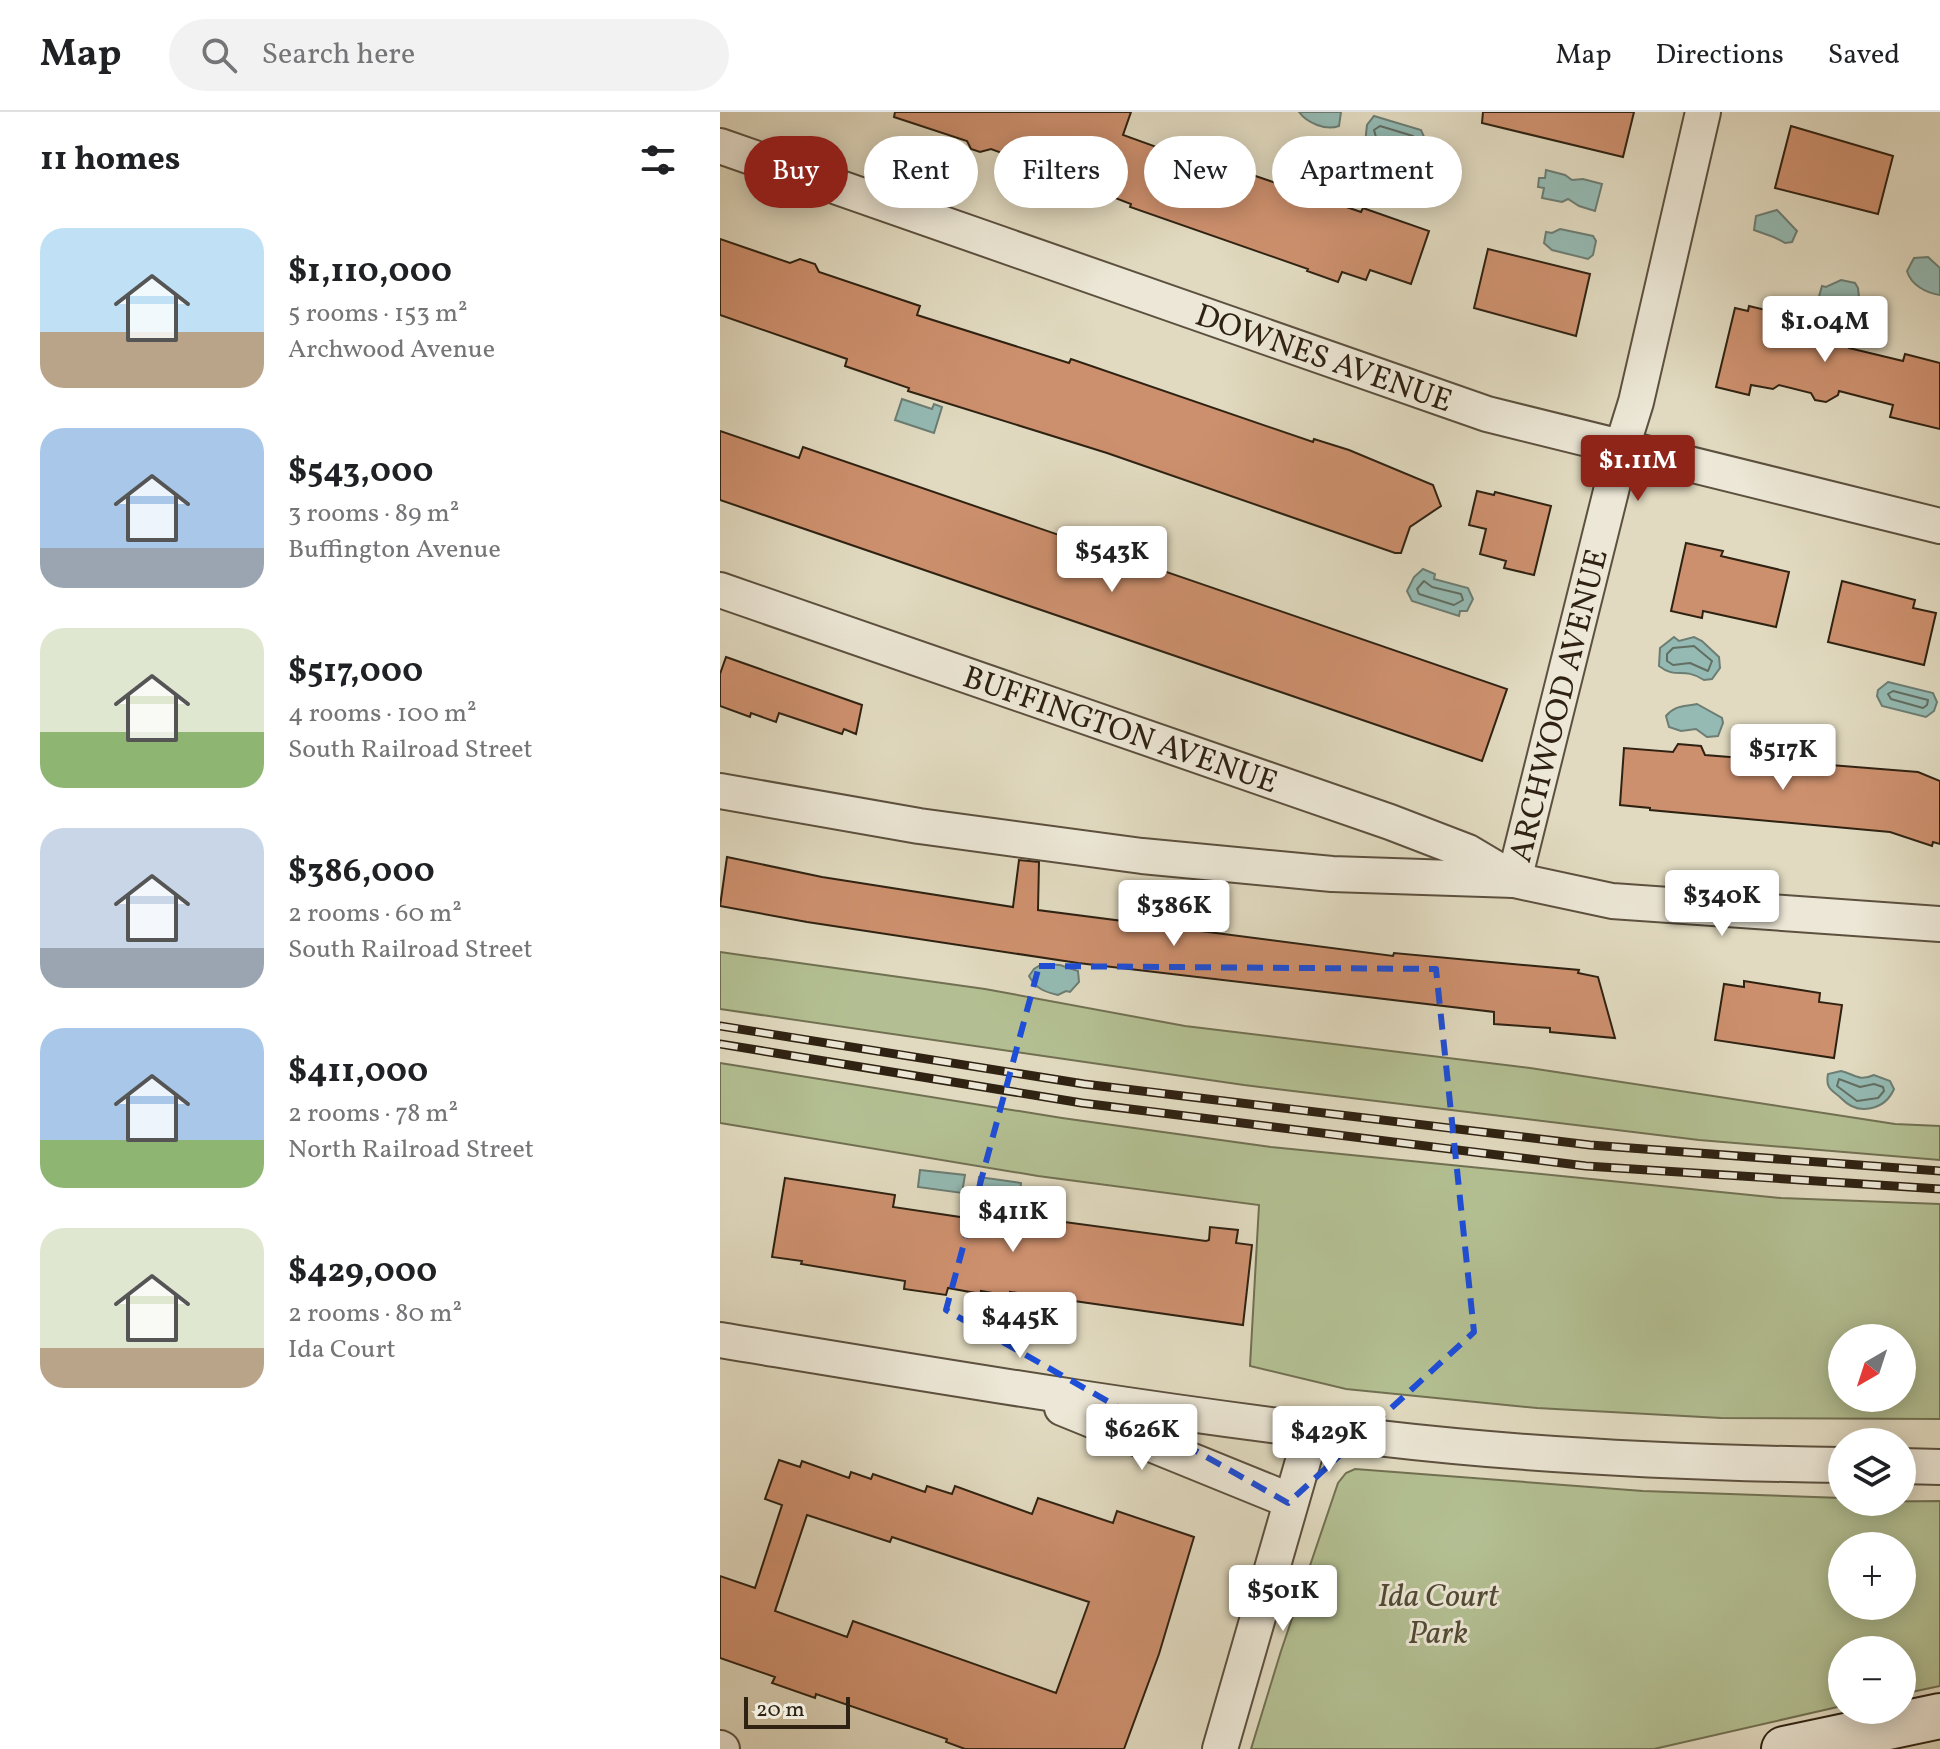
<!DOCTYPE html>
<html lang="en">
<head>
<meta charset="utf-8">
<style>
  body { margin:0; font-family:Vollkorn,serif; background:#f2f2f2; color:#202124; height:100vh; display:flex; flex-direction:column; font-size:30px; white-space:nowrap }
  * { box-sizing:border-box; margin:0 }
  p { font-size:26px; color:#757577 }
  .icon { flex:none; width:44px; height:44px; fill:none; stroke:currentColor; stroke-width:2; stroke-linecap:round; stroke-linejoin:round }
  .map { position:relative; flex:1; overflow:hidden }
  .drawer { display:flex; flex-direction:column; background:#fff; width:720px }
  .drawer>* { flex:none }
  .banner { position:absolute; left:24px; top:24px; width:760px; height:72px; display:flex; gap:16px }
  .needle { width:52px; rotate:219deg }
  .fabs { position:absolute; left:1108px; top:1212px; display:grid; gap:16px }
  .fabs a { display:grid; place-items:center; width:88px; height:88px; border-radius:50%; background:#fff; box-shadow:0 4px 20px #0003; font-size:40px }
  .scale { position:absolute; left:24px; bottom:20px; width:106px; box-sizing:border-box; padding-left:8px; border:4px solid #2f2212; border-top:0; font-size:22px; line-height:28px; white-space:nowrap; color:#2f2212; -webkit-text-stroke:6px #ece7d6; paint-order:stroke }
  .price { position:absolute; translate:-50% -68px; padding:0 18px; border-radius:8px; background:#fff; color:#222; font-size:26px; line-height:52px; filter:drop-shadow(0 2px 4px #0008) }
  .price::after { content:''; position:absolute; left:50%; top:48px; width:24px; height:18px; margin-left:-12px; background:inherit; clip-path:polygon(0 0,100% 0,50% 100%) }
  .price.on { background:#8f2418; color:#fff }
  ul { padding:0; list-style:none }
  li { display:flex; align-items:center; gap:24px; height:200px; padding:0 40px }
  li span { display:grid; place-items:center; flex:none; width:224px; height:160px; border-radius:24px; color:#555 }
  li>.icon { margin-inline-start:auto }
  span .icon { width:96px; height:96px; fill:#fffc; stroke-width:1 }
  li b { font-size:34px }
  h2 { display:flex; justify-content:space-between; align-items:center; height:96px; padding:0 40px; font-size:34px }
  .pill { padding:0 28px; border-radius:36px; background:#fff; box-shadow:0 4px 20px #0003; font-size:28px; line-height:72px }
  .pill.on { background:#8f2418; color:#fff }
  header { display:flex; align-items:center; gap:48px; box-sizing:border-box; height:112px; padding:0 40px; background:#fff; border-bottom:2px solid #e0e0e0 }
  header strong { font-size:38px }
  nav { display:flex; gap:44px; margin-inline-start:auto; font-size:28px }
  .search { width:560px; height:72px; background:#f2f2f2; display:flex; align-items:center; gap:20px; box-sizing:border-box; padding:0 28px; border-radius:44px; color:#757577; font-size:30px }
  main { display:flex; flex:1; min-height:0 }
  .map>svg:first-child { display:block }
  .green { fill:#b3bf92; stroke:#717052; stroke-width:2; fill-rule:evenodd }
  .water { fill:#94bab3; stroke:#6c7d73; stroke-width:2 }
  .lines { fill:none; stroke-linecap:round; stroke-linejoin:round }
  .shore { stroke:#626e62; stroke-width:2 }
  .building { fill:#cd906e; stroke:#2f2212; stroke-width:2; fill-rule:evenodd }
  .street-casing { stroke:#5c503e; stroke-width:38 }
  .secondary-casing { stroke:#2f2212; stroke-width:48 }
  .street { stroke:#ece7d6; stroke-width:34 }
  .secondary { stroke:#ece7d6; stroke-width:44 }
  .rail-casing { stroke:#2f2212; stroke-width:9 }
  .rail { stroke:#ece7d6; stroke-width:6; stroke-dasharray:18; stroke-linecap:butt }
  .marked { fill:none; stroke:#1d4ed8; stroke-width:6; stroke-dasharray:16 10; stroke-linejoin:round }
  .labels { text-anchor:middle; stroke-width:6; stroke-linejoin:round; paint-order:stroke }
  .street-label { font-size:32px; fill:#2f2212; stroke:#ece7d6 }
  .park-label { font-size:32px; font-style:italic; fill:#504932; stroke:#ece7d6 }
</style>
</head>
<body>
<header>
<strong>Map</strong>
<div class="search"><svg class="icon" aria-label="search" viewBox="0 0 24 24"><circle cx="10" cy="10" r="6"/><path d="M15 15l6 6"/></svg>Search here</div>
<nav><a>Map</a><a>Directions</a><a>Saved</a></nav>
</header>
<main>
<section class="drawer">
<h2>11 homes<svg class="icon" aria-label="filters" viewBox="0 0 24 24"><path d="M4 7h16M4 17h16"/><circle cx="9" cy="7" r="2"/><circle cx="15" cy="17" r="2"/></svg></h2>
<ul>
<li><span style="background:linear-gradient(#bfe0f5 65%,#b9a48a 0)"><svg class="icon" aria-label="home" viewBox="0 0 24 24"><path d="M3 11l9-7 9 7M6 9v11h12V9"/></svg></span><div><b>$1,110,000</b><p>5 rooms · 153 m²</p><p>Archwood Avenue</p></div></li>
<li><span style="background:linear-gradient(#a9c7e8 75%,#9aa5b1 0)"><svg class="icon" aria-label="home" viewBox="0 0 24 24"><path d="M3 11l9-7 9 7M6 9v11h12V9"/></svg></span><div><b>$543,000</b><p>3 rooms · 89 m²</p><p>Buffington Avenue</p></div></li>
<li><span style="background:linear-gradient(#dfe7d0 65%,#8fb573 0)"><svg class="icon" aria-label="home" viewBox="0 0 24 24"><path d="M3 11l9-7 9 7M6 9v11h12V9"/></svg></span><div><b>$517,000</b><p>4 rooms · 100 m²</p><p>South Railroad Street</p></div></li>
<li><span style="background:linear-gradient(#c9d6e8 75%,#9aa5b1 0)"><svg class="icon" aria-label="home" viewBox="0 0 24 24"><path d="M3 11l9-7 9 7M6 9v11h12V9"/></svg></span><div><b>$386,000</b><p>2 rooms · 60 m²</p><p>South Railroad Street</p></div></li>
<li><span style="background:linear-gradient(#a9c7e8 70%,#8fb573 0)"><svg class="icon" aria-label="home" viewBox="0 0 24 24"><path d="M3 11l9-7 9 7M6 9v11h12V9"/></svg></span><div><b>$411,000</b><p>2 rooms · 78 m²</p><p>North Railroad Street</p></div></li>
<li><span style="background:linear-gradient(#dfe7d0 75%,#b9a48a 0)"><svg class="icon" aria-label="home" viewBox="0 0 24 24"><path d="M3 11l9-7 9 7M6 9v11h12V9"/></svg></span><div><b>$429,000</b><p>2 rooms · 80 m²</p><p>Ida Court</p></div></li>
</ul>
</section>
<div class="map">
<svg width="1220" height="1637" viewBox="0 0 1220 1637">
  <rect width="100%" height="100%" fill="#e1dac0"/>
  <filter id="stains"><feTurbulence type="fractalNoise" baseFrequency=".0025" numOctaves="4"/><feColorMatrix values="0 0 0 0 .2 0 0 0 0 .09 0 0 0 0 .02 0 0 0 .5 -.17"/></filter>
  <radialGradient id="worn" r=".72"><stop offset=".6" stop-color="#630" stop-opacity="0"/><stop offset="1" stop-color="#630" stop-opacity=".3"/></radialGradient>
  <path class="green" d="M0 840 265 877 465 914 810 956 1175 1012 1220 1014V1048L979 1028 524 973 0 897Z
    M0 951 342 1006 551 1035 1061 1086 1220 1092V1307L1001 1306 817 1296 626 1277 530 1254 539 1093 318 1064 0 1011ZM1122 1226H1182V1286H1122Z
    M635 1357 923 1379 1122 1386V1390L1220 1389V1574L1182 1582V1538H1122V1594L934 1637H531L561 1539 618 1371 626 1361ZM1122 1434H1182V1494H1122Z"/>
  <path class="water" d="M579 0H621L619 14C606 19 587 11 579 0Z
    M654 4 701 18 706 29 704 36 695 41 694 45 645 31 647 13Z
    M826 58 845 63 852 68 863 67 882 72 875 99 859 94 848 87 842 90 822 86 824 76 818 75 819 66H825Z
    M1057 98 1077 119 1072 130 1065 131C1053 123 1046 123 1034 118L1036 104Z
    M840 117 873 124 876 129 873 143 868 147 832 138 824 131 826 120 832 121Z
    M1208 145 1220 156V183C1206 181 1191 173 1187 159L1194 146Z
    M1121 168 1135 171 1138 176 1139 185 1153 191 1159 206 1151 213 1145 212V216C1135 214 1136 211 1129 204 1127 202 1102 189 1098 188L1102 174 1106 175Z
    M182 287 212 297 214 292 222 295 214 321 175 308Z
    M703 457 715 462 714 467 748 476 753 487 747 499H740L739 504 692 489 687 479 694 465Z
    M954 525 959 529 974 525 982 529 999 545 1000 556 992 567 984 568C962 554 957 568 939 554L940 536Z
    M1168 570 1213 581 1217 590 1214 599 1206 605 1162 594 1157 584 1158 578Z
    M977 592 1002 606 1003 611 998 624 987 625 976 617 961 619 949 615 946 604C955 593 964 595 977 592Z
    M322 852 340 853 358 859 359 870 350 880 346 879 338 883C325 880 316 877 309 864L314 857Z
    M1121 959C1135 962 1138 970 1154 963L1170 969 1174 977C1165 998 1138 1004 1122 987 1113 978 1105 978 1108 962Z
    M200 1058 245 1063 242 1081 198 1075Z
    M259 1065 301 1071 298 1096 256 1090Z"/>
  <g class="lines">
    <path class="shore" d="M660 14 693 24 696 31 689 35 656 25 654 18Z
      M704 469 712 475 741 482 743 488 734 493 699 482 697 477Z
      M974 534 992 549 988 559 970 551 953 553 947 549V542L953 536Z
      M1173 579 1208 588 1207 593 1203 596 1171 587 1168 582Z
      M1119 967 1140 975 1154 972 1163 975 1164 979 1158 986 1137 989 1117 974Z"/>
  </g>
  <path class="building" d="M175 0H411L403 23 464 45 465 40 641 100 643 96 709 119 691 172 650 158 646 168 622 160 618 170 587 159 588 157 410 95 411 92 372 77 367 70 331 57 313 62 307 50 271 37 260 40 251 37 247 29 174 5Z
    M763 0H914L903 45 762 11Z
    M1071 14 1173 44 1158 102 1055 76Z
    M0 127 70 151 80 147 95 152 99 160 200 194 197 203 349 251 351 247 593 330 594 327 629 338 713 373 721 394 690 415 681 441H675L387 341 188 279 189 276 125 254 127 247 0 203Z
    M768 137 870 162 856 224 754 196Z
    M1088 192 1103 195 1110 205 1107 218 1132 224 1129 236 1183 249 1185 242 1220 251V317L1170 305 1173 293 1119 279 1118 283 1106 290 1095 288 1091 281 1059 273 1053 277 1031 273 1029 283 996 275 1015 196 1028 199 1029 194 1070 204Z
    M0 319 79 346 83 335 787 577 762 649 0 388Z
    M757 379 774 383 775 380 831 394 814 463 784 456 786 449 760 442 766 417 749 413Z
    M966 431 1003 439 1001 444 1069 460 1056 515 983 499 982 506 951 499Z
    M1122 469 1195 488 1193 496 1216 501 1204 553 1108 530Z
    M6 545 142 593 136 622 124 617 122 622 59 601 56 610 31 601 30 605 0 594V562Z
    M958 632 981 634 985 643 1198 660 1220 669V732L1213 730 1212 734 1170 720 930 698V696L900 693 904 636 953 640Z
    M7 745 102 765 293 795 299 748 319 750 318 798 673 844 674 841 859 858 858 861 878 865 895 926 830 920V916L774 912V900L358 851 87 810 0 794Z
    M1024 869 1100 881 1099 890 1122 893 1114 946 995 928 1004 872 1024 875Z
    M65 1066 175 1083 173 1095 254 1107 256 1098 486 1129 489 1128 490 1115 518 1118 516 1131 532 1133 523 1213 290 1180V1184L261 1179V1182L228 1176 226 1183 184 1177 185 1169 81 1152 82 1149 52 1145Z
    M59 1348 80 1355 82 1349 129 1366 131 1360 151 1367 153 1362 205 1380 207 1374 232 1382 235 1374 312 1402 318 1386 393 1411 397 1399 474 1425 439 1542 404 1637H245L226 1630 227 1627 96 1582 95 1586 52 1571 55 1565 0 1546V1464L35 1476 62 1393 45 1387ZM87 1403 170 1430 172 1425 369 1490 336 1581 133 1509 127 1525 55 1499Z"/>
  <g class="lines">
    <defs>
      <g id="street">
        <path id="s1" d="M0 34 767 302 1220 414"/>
        <path id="s2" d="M0 478 670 710 748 740 790 765"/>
        <path d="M0 679 199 714 422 744 612 762 794 768 892 789 1220 812"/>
        <path id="s3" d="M794 768 902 335 916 290 983 0"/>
        <path d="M0 1228C219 1264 437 1301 658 1326 812 1344 967 1351 1122 1353"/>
        <path d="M342 1296 571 1389"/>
        <path d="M1182 1354 1220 1355"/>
        <path d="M0 1636 2 1637"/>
        <path d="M500 1637 592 1318"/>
      </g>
      <path id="secondary" d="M1064 1637 1220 1604"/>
    </defs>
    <use href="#street" class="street-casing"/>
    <use href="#secondary" class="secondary-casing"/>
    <use href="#street" class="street"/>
    <use href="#secondary" class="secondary"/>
    <defs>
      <path id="rail" d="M0 914 364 972 870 1033 1220 1059
        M0 932 362 991 866 1054 1220 1077"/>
    </defs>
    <use href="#rail" class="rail-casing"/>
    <use href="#rail" class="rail"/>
  </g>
  <path class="marked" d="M319 854 716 857 754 1220 568 1391 226 1198Z"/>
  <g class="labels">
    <g class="street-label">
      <text dy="11" stroke="none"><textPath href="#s1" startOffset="640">DOWNES AVENUE</textPath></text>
      <text dy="11" stroke="none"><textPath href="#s3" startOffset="180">ARCHWOOD AVENUE</textPath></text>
      <text dy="11" stroke="none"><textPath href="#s2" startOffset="424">BUFFINGTON AVENUE</textPath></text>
    </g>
    <g class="park-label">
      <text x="718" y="1494">Ida Court<tspan x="718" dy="37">Park</tspan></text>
    </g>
  </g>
  <rect width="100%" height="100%" filter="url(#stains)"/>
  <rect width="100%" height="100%" fill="url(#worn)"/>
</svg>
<div class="fabs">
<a><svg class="needle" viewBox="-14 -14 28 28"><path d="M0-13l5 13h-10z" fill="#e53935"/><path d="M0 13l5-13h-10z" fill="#757577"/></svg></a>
<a><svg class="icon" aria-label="layers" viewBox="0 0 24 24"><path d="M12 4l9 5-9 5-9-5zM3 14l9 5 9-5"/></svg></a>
<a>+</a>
<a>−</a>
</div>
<div class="scale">20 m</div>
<b class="price" style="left:1105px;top:252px">$1.04M</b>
<b class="price on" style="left:918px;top:391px">$1.11M</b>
<b class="price" style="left:392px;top:482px">$543K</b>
<b class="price" style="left:1063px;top:680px">$517K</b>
<b class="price" style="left:1002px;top:826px">$340K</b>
<b class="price" style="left:454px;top:836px">$386K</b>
<b class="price" style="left:293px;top:1142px">$411K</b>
<b class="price" style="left:300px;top:1248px">$445K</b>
<b class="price" style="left:422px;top:1360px">$626K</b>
<b class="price" style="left:609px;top:1362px">$429K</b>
<b class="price" style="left:563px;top:1521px">$501K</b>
<div class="banner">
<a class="pill on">Buy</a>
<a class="pill">Rent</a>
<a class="pill">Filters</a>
<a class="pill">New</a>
<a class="pill">Apartment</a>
</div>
</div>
</main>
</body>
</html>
